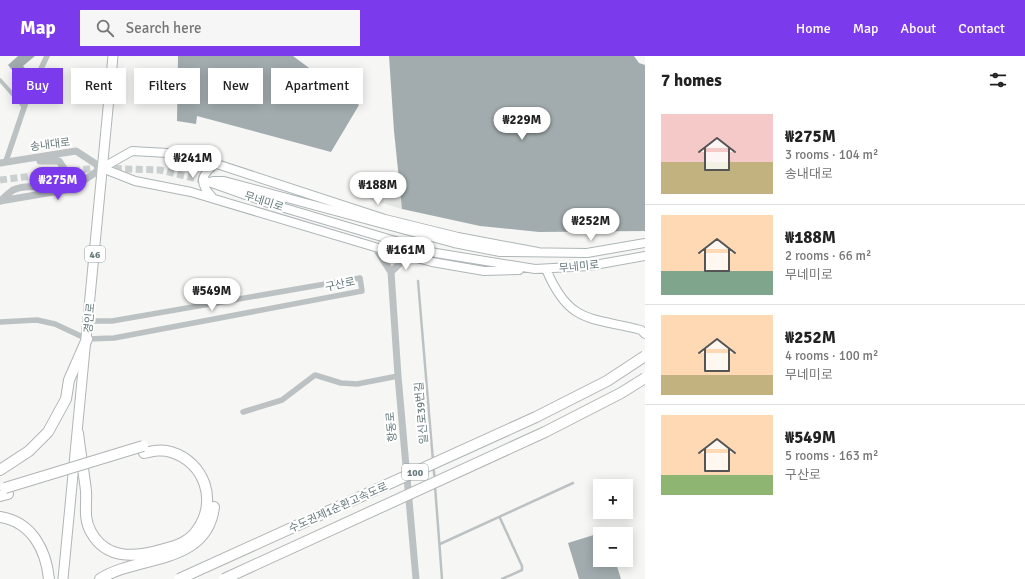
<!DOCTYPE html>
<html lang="en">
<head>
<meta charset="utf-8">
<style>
  body { margin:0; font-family:Signika,"Noto Sans KR",sans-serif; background:#f6f6f6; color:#222; height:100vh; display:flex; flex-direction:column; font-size:15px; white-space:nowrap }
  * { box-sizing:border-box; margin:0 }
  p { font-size:13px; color:#767676 }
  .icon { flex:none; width:22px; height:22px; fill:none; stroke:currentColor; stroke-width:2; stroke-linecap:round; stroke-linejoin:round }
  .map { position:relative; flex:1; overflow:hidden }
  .drawer { display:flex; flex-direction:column; background:#fff; width:380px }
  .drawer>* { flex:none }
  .banner { position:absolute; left:12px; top:12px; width:380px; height:36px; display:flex; gap:8px }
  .controls { position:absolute; left:593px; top:423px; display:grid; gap:8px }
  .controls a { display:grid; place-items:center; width:40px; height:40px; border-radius:0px; background:#fff; box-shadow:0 2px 10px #0003; font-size:20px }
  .price { position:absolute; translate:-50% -34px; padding:0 9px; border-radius:14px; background:#fff; color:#222; font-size:13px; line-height:26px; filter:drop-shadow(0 1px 2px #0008) }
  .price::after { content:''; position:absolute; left:50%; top:24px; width:12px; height:9px; margin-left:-6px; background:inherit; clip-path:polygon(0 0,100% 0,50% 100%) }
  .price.active { background:#7c3aed; color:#fff }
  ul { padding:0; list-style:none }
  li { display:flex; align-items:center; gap:12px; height:100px; padding:0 16px }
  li+li { border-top:1px solid #e0e0e0 }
  li span { display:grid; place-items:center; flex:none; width:112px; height:80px; border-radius:0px; color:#555 }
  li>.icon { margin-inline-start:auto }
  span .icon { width:48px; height:48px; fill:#fffc; stroke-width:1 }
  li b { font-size:17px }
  h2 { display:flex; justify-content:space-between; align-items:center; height:48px; padding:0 16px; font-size:17px }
  .chip { padding:0 14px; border-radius:0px; background:#fff; box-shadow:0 2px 10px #0003; font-size:14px; line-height:36px }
  .chip.active { background:#7c3aed; color:#fff }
  header { display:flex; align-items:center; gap:24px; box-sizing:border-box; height:56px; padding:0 20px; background:#7c3aed; color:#fff }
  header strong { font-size:19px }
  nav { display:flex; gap:22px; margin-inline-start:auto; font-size:14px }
  .search { width:280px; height:36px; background:#f6f6f6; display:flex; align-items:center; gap:10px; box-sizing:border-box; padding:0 14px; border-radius:0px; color:#767676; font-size:15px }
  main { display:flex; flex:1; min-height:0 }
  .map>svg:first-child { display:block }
  .built { fill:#e4e6e4 }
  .building { fill:#a2acae }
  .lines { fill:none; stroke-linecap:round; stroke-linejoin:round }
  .tertiary-tunnel { stroke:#cad0d0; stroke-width:7; stroke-dasharray:7 3.5; stroke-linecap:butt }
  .secondary-casing { stroke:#aeb6b8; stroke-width:10 }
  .primary-casing { stroke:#b0b6b7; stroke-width:11 }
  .motorway-casing { stroke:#b0b5b6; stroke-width:12 }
  .service { stroke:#bcc2c3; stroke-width:2.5 }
  .pedestrian { stroke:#bcc2c3; stroke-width:4 }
  .minor { stroke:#bcc2c3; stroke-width:5.5 }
  .tertiary { stroke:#bcc2c3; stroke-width:7 }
  .secondary { stroke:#fff; stroke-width:8 }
  .primary { stroke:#fff; stroke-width:9 }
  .motorway { stroke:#fff; stroke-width:10 }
  .motorway-bridge-casing { stroke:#b0b5b6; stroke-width:12; stroke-linecap:butt }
  .motorway-bridge { stroke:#fff; stroke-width:10 }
  .labels { text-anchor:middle; stroke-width:4; stroke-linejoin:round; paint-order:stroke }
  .shield { fill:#fff; stroke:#93a1a3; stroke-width:1 }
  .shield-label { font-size:10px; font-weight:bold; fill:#65797b }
  .street-label { font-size:11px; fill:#65797b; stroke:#fff }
</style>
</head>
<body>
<header>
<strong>Map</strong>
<div class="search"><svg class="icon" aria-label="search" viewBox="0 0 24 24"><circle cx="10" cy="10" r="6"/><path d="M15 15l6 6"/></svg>Search here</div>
<nav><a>Home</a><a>Map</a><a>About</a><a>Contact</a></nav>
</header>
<main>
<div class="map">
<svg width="645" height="523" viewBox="0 0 645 523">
  <rect width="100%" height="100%" fill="#f6f6f4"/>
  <path class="built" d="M401 131 402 153 369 143Z"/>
  <path class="building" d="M18 0H35L23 10 31 19 23 27 8 9Z
    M178 0H293L359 49 331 96 197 60 196 68 177 65Z
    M389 0H634L639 7 645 9V175L539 176 480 170 402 153 394 75Z
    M600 477V504H615L621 523H579L568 487Z"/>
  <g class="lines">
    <path class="tertiary-tunnel" d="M0 124 96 112 160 114 206 125"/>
    <defs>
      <path id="secondary" d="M102 112 132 95 186 98 385 163 458 181 538 196
        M102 112 135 125 191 136 375 191 432 206 484 215 519 214
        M206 125 271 148 436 197 535 213 589 210 645 200
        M213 125H224L454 187 500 196 587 197 645 187
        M212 141C198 126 201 119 216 107
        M546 213C569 268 590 261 641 274L645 278"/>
      <path id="primary" d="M63 523 113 0"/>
      <path id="motorway" d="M78 377C80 396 84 416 86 435 87 449 83 462 91 476 107 505 137 501 164 493 176 490 189 486 197 474 218 446 205 406 171 396 162 393 153 395 144 397
        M0 414 29 395 48 376 66 343 69 324 87 283
        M0 440 8 438
        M0 461C32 466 46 494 49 523
        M100 523C136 499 207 510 214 451"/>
    </defs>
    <use href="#secondary" class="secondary-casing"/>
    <use href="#primary" class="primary-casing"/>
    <use href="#motorway" class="motorway-casing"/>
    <path class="service" d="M418 225 433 405
      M433 410 435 423
      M435 430 442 523
      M500 462 522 510V514L502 523
      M440 488 573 427"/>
    <path class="pedestrian" d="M0 24 24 51"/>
    <path class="minor" d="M6 105 28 40 47 0
      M0 266 37 264 55 268 87 283 114 282 362 235 360 222 112 265H89
      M243 356 282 344 315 319 341 327 357 328 398 320"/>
    <path class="tertiary" d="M0 107 76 95 102 112 71 133 0 145
      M1 145C4 141 9 137 13 134 32 125 56 140 65 114L59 105H40
      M375 191 391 216 398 320 416 523
      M391 216 408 200"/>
    <use href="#secondary" class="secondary"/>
    <use href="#primary" class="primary"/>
    <use href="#motorway" class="motorway"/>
    <defs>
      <path id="motorway-bridge" d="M5 432 143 390
        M179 523 536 361 607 325 645 300
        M224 523 545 376 621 337 645 322"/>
    </defs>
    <use href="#motorway-bridge" class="motorway-bridge-casing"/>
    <use href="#motorway-bridge" class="motorway-bridge"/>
  </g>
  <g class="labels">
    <g class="shield">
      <rect x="85" y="190" width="20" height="16" rx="3"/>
      <rect x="402" y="408" width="26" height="16" rx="3"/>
    </g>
    <g class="shield-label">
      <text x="95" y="202">46</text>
      <text x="415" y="420">100</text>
    </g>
    <g class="street-label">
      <text transform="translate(50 88) rotate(-7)" y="4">송내대로</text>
      <text transform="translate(264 145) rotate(18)" y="4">무네미로</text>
      <text transform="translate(579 210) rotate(-6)" y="4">무네미로</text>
      <text transform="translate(340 228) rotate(-12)" y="4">구산로</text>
      <text transform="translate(89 262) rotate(-85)" y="4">경인로</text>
      <text transform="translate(421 357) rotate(-95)" y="4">일신로39번길</text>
      <text transform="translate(391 371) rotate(-95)" y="4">항동로</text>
      <text transform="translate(338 451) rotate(-24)" y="4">수도권제1순환고속도로</text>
    </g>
  </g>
</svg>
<div class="controls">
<a>+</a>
<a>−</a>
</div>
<b class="price" style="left:522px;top:85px">₩229M</b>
<b class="price" style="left:193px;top:123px">₩241M</b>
<b class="price active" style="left:58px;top:145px">₩275M</b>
<b class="price" style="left:378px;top:150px">₩188M</b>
<b class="price" style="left:591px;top:186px">₩252M</b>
<b class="price" style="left:406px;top:215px">₩161M</b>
<b class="price" style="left:212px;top:256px">₩549M</b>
<div class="banner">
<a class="chip active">Buy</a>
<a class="chip">Rent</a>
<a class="chip">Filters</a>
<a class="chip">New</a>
<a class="chip">Apartment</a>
</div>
</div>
<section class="drawer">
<h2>7 homes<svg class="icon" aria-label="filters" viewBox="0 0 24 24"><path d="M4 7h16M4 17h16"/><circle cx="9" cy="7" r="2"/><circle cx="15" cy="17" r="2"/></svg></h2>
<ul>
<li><span style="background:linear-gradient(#f6c9c9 60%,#c2b280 0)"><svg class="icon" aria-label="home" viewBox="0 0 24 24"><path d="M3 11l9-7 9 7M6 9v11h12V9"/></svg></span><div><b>₩275M</b><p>3 rooms · 104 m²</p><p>송내대로</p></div></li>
<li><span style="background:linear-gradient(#ffd9b3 70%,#7fa58c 0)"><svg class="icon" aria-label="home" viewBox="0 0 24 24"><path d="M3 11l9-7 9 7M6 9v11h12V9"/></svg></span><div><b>₩188M</b><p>2 rooms · 66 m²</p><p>무네미로</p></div></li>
<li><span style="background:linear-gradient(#ffd9b3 75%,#c2b280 0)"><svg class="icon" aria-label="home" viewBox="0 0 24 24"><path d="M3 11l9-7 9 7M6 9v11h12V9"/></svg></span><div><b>₩252M</b><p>4 rooms · 100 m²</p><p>무네미로</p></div></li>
<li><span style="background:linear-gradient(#ffd9b3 75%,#8fb573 0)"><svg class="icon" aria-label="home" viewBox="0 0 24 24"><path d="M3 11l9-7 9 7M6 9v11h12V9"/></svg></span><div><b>₩549M</b><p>5 rooms · 163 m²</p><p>구산로</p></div></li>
</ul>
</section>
</main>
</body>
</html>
